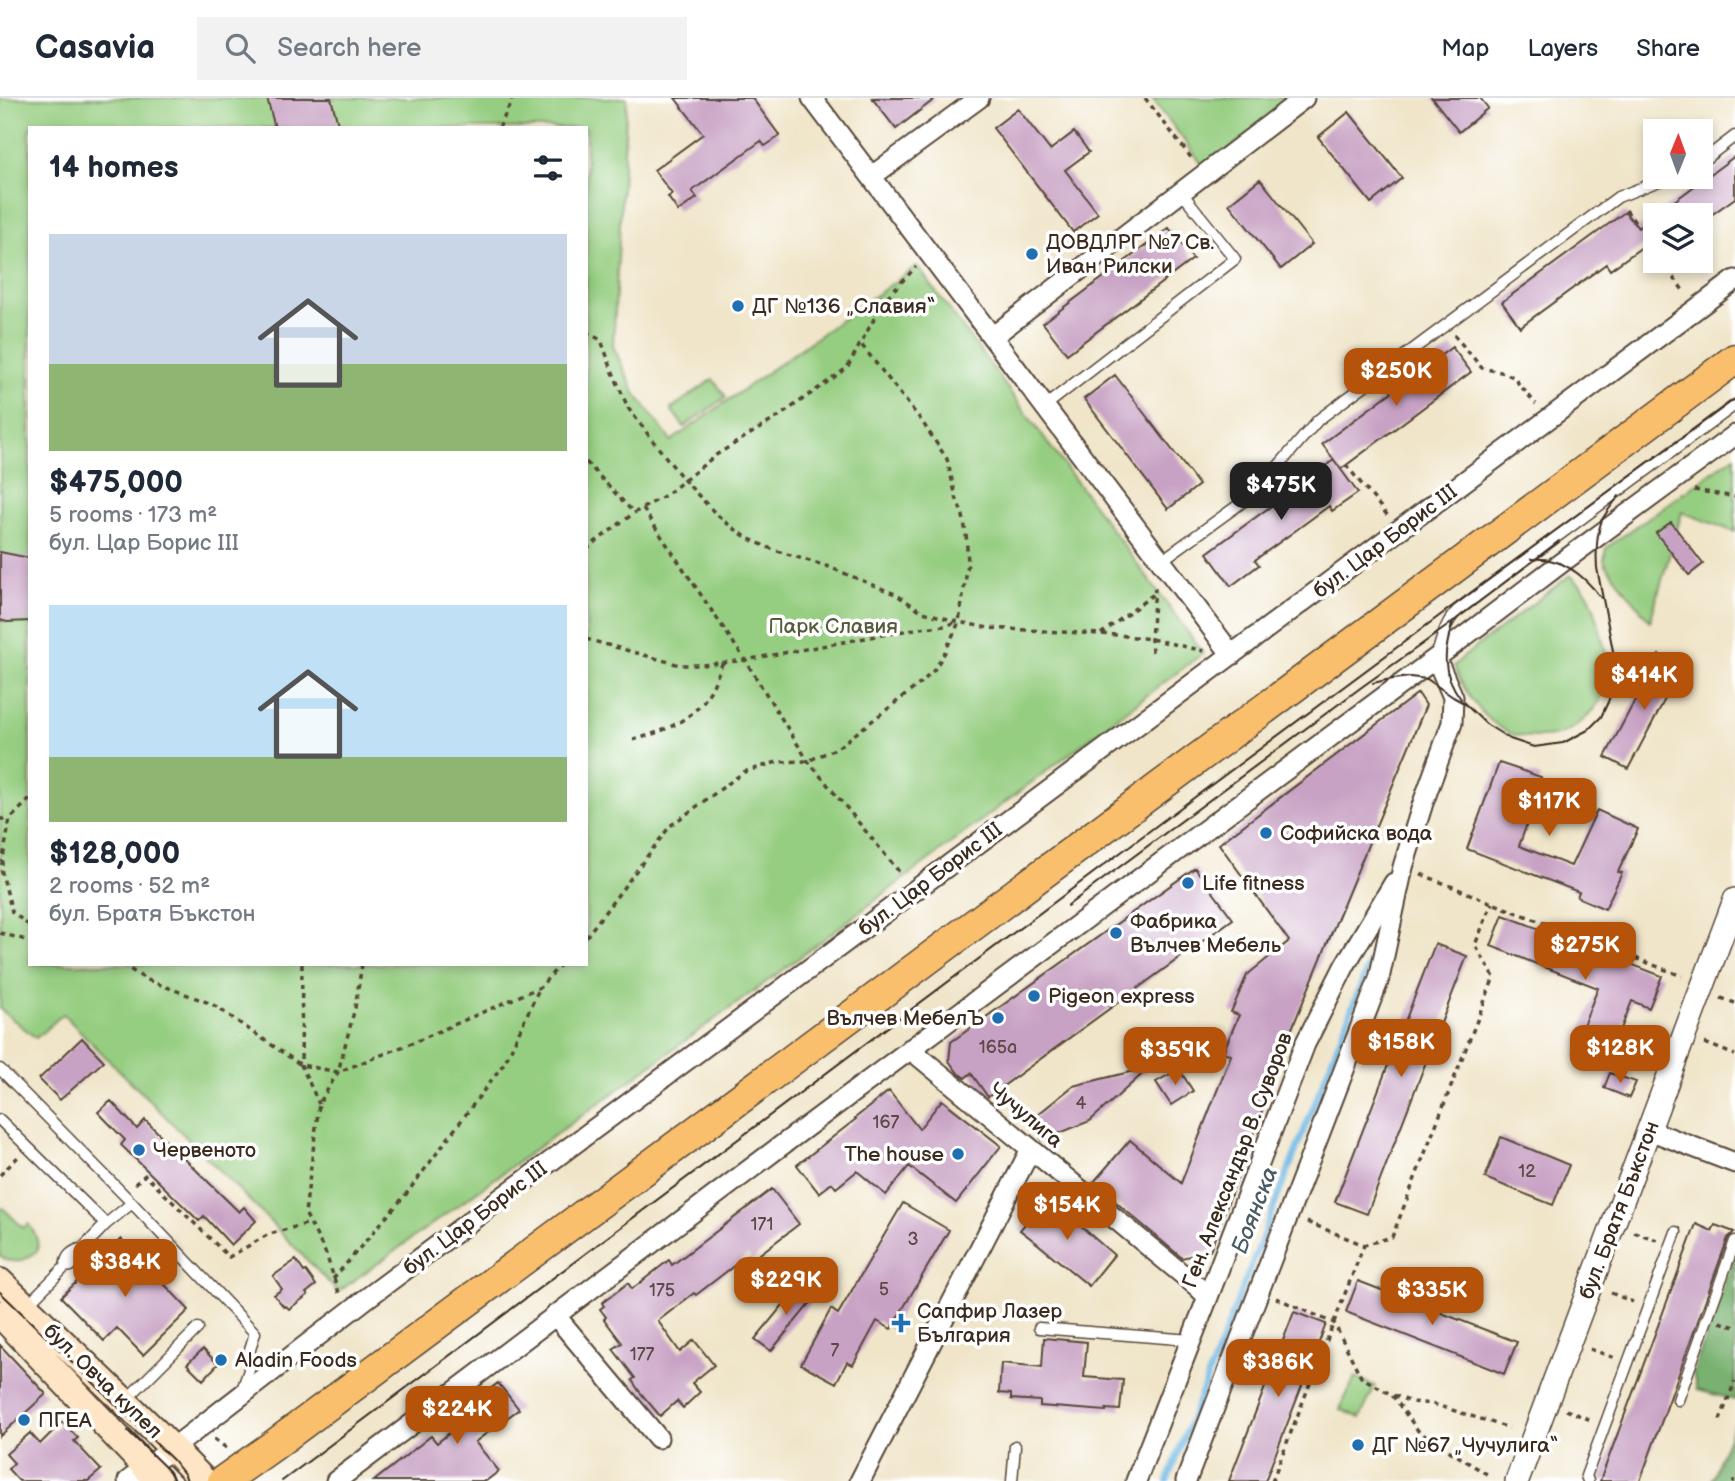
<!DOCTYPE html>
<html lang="en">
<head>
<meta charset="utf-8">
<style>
  body { margin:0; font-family:"Balsamiq Sans",sans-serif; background:#f2f2f3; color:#1f2937; height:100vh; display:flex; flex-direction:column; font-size:26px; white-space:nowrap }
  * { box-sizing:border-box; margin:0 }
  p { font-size:23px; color:#747a83 }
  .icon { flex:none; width:38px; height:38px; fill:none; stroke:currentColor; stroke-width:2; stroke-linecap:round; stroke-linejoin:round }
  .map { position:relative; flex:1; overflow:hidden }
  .side { position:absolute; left:28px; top:28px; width:560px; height:840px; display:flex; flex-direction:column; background:#fff; border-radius:0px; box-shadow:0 4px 10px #0003 }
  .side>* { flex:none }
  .needle { width:46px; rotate:1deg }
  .controls { position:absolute; left:1643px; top:21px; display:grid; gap:14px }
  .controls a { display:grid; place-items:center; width:70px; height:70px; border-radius:0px; background:#fff; box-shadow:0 4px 10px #0003; font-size:35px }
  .price { position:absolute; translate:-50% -60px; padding:0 16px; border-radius:14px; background:#b45309; color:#fff; font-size:23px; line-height:46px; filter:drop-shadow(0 2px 4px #0008) }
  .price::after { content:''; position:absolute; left:50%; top:42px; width:21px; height:16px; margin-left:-10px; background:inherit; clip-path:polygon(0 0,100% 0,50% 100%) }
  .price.current { background:#222; color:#fff }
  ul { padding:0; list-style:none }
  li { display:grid; align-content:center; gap:14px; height:371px; padding:0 21px }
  li span { display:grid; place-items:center; height:217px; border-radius:0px; color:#555 }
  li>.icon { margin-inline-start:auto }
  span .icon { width:126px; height:126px; fill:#fffc; stroke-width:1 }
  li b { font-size:30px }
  h2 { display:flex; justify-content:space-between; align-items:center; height:84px; padding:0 21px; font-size:30px }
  header { display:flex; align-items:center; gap:42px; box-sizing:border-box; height:98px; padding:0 35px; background:#fff; border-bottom:2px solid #e0e1e3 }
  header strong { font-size:33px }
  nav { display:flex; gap:38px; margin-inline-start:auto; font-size:24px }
  .search { width:490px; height:63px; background:#f2f2f3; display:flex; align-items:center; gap:18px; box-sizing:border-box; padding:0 24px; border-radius:0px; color:#747a83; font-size:26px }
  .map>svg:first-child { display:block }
  .green { fill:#96ce81; stroke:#687c50; stroke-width:2; fill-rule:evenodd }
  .forest { fill:#78b16f; stroke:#5a6e46; stroke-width:2 }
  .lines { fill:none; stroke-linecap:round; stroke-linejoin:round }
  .stream { stroke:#6ab6e3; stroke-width:6 }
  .building { fill:#c8a2c4 }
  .service-casing { stroke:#564638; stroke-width:13 }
  .minor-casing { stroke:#564638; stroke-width:23 }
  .tertiary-casing { stroke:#564638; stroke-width:26 }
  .secondary-casing { stroke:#564638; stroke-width:30 }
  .primary-casing { stroke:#564638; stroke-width:33 }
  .path { stroke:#564638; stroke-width:3.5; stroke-dasharray:5 5; stroke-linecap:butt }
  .service { stroke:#fff; stroke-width:10 }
  .minor { stroke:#fff; stroke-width:19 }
  .tertiary { stroke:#fff; stroke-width:23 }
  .secondary { stroke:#fde5c5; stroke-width:26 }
  .primary { stroke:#f9bf6d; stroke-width:30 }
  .tram { stroke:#3b2a1e; stroke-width:2 }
  .poi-dot { fill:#1f6fb2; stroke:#fff; stroke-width:2.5 }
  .labels { text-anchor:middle; stroke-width:7; stroke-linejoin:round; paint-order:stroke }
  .number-label { font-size:18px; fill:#5e4848 }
  .poi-label { font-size:21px; fill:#3b2a1e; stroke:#fff; text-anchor:start }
  .street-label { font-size:21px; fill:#3b2a1e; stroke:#fff }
  .park-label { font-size:21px; fill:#565b3c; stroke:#fff }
  .water-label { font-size:23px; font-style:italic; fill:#4b5b63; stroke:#fff }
</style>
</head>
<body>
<header>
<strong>Casavia</strong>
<div class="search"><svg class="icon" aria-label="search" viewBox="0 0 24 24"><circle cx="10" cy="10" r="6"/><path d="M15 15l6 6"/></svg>Search here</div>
<nav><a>Map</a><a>Layers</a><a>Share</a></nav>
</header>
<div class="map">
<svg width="1735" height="1383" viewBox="0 0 1735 1383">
  <rect width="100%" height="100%" fill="#fff"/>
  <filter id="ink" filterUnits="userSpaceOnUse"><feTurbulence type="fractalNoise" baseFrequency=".0143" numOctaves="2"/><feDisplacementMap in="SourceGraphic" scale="14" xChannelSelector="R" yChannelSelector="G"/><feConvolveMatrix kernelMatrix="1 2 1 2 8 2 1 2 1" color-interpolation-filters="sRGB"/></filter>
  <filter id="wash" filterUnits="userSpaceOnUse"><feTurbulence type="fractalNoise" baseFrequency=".00686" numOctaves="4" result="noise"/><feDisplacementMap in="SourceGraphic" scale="28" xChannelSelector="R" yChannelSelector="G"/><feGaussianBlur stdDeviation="1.57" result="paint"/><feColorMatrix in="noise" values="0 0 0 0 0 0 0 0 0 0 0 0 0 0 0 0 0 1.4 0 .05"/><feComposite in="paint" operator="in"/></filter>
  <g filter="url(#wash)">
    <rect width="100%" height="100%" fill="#f0e5c9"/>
    <path class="green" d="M0 0H627L613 248 635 295 671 343 917 168 1203 555 776 877 338 1194 256 1109 63 916 36 940 0 911ZM30 30H586V866H30Z
      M1152 0H1294L1205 70Z
      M713 281 726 299 684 329 671 311Z
      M1735 358V434L1682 414 1650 523 1607 469 1604 462 1606 450Z
      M1570 477C1576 483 1584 489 1588 496 1595 508 1598 523 1601 537 1604 547 1607 558 1608 568 1609 604 1578 638 1542 639 1531 639 1516 639 1506 633 1482 621 1463 592 1454 568L1462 560Z
      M3 1110 23 1130 28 1126C35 1133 38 1142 38 1152 25 1163 15 1168 0 1158V1113Z
      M1355 1279 1375 1288 1360 1320 1340 1311Z"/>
    <path class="forest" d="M1735 1156V1302L1697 1292 1693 1275Z
      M1735 1324V1383H1711Z"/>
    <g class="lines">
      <path class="stream" d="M1167 1383 1374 853"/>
    </g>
    <g id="blocks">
      <path class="building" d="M267 0H331L339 30H275Z
        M675 0H752L780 38 765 48 761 43 692 93 697 100 678 113 668 99 672 96 654 72 703 36Z
        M872 0H936L896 31Z
        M1432 0H1480L1488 10 1459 34Z
        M1018 11 1050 52 1074 34 1089 54 1065 72 1098 115 1073 134 993 30Z
        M1349 14 1402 80 1371 105 1318 39Z
        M1735 58V100L1711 117H1656V139L1610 172 1606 166 1520 229 1502 204 1625 114 1638 130Z
        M1260 81 1312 146 1281 171 1229 106Z
        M1169 130 1193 161 1067 256 1043 225Z
        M1452 249 1471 274 1341 371 1322 346Z
        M1115 277 1199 387 1168 411 1084 301Z
        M1334 362 1358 395 1332 413 1329 408 1255 462 1259 467 1231 488 1207 455Z
        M1671 424 1703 466 1689 477 1656 435Z
        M0 454 30 460V523L7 524 0 522Z
        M1659 557 1682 569 1628 671 1605 659Z
        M1418 595 1426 607 1264 998 1267 999 1210 1153 1182 1160 1093 1085 1130 1042 1181 1085 1231 957 1223 954 1239 917 1231 914 1247 877 1289 843 1219 746Z
        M1499 665 1541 679 1538 687 1556 693 1548 718 1532 712 1519 748 1571 768 1597 712 1638 731 1618 774 1622 775 1605 811 1577 799 1579 794 1467 751Z
        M1195 770 1233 821 988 999 971 975 965 980 958 975 949 963 951 944Z
        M1503 817 1662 878 1649 910 1632 903 1605 971 1575 959 1583 937 1580 935 1598 890 1491 848Z
        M1435 846 1467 858 1367 1116 1335 1104Z
        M82 940 104 963 60 1002 39 981Z
        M1150 969 1090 1023 1042 1042 1031 1022 1073 988Z
        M1179 971 1193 993 1171 1007 1156 984Z
        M1610 975 1636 984 1629 1000 1604 990Z
        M889 993 919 1031 942 1002 1001 1048 956 1105 909 1068 886 1097 857 1073 836 1090 832 1085 819 1095 797 1067 856 1021 855 1020Z
        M111 1003 137 1031 145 1022 239 1114 244 1109 256 1123 231 1147 204 1118 199 1123 121 1047 125 1042 98 1014Z
        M1501 1039 1569 1067 1553 1107 1485 1080Z
        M772 1091 799 1126 752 1162 748 1157 696 1197 694 1195 658 1223 680 1254 694 1242 714 1267 692 1285 700 1294 683 1310 677 1303 660 1318 639 1293 632 1282 635 1280 613 1251 622 1245 604 1221 606 1219 600 1211 604 1208 602 1205 628 1185 632 1191 669 1162 672 1167Z
        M1047 1099 1114 1157 1089 1188 1038 1146 1020 1132Z
        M903 1105 949 1132 891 1231 877 1223 853 1267 847 1264 836 1285 801 1266 831 1211 838 1216Z
        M1696 1126 1712 1133 1715 1127 1734 1134 1728 1140 1640 1383H1600Z
        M121 1141 189 1212 143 1257 117 1230 104 1243 61 1199Z
        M296 1162 304 1174 306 1173 316 1187 306 1195 308 1197 289 1211 286 1208 284 1209 274 1197 282 1191 273 1178Z
        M1358 1183 1517 1244 1504 1276 1346 1214Z
        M801 1185 816 1198 771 1253 755 1241Z
        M1294 1214 1326 1226 1265 1383H1229Z
        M1044 1240 1087 1244 1084 1279 1123 1282 1120 1312 1106 1311V1313L1040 1308V1303L1011 1301V1296L999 1295 1001 1265 1042 1269Z
        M0 1247 46 1296 0 1338Z
        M203 1251 218 1266 203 1282 187 1266Z
        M498 1285 519 1311 475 1344 499 1373 486 1383H374L431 1338 437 1345 468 1320 463 1312Z
        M62 1324 78 1340 74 1343 101 1372 88 1383H19L8 1371 14 1365 6 1356 30 1335 40 1346Z"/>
    </g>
  </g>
  <g filter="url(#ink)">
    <use href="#blocks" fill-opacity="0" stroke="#564638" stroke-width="2"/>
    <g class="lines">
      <defs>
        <path id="service" d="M1701 64 1735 38
          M1045 308 1235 161 1182 95
          M1161 463 1255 395 1318 322 1618 99 1669 79
          M1437 557C1442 540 1445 524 1458 512L1735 307
          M0 971 132 1105 255 1235 248 1258 249 1272 242 1292
          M0 1022 106 1126
          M65 1169C66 1157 72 1153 83 1150
          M27 1207 65 1169 71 1168 81 1158 83 1150 106 1126 132 1105
          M1039 1230 1191 1242
          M1638 1236 1676 1134
          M1678 1302 1735 1143
          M125 1303 198 1230
          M1012 1383 1015 1348
          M1588 1383 1586 1378 1636 1243"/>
        <path id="minor" d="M812 0 1232 557
          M872 78 979 0
          M992 239 1304 0
          M910 951 1199 1190 1208 1199
          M1649 1032 1735 1065
          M555 1217 658 1340
          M128 1383 173 1350 367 1200 1735 182
          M336 1383 774 1053 1436 560 1561 465 1735 337
          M860 1383 1031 1051
          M1136 1383 1208 1199 1305 946 1345 867 1394 785
          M1186 1383 1379 881 1403 769 1423 705 1452 625 1453 599 1436 560"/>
        <path id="tertiary" d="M1517 1383 1735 802"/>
        <path id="secondary" d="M0 1184 157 1335 204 1383
          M0 1216 159 1383"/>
        <path id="primary" d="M223 1383 274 1347 1735 261"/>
      </defs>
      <use href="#service" class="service-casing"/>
      <use href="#minor" class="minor-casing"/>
      <use href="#tertiary" class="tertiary-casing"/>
      <use href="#secondary" class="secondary-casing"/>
      <use href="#primary" class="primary-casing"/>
      <path class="path" d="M1145 0 1193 62
        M499 30 513 0
        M1626 112 1639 130
        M1648 144 1656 154
        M1662 163 1685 195
        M586 234 601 242 612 272 628 310 653 343 684 382 714 414 729 427 749 441 774 452 829 469 895 496 923 514 959 524 989 530 1118 537 1151 541 1204 553
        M1454 237 1482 270 1505 275 1513 279 1536 306
        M586 364 634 415
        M1346 367 1388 418
        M1694 392 1735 399
        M643 411 745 562 920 530 945 528 956 524
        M586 451 634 415 666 397 716 357 778 319 847 270 885 201 916 169
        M1101 536 1155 495
        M586 541 680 567H702L745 562 808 663 901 776
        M1152 554 1151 541 1155 490
        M633 642C662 634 693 623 709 595 715 586 718 574 723 564
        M30 701 10 721 1 771 12 814 30 828
        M0 721H10
        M1421 776 1492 805 1682 878
        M0 835 30 843
        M586 839 670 728 744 674 777 664 808 663 837 650 921 585 934 572 945 554 959 524 968 465 966 435 963 418 956 399 947 361 921 322 860 245
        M122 866 145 881 212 906 301 967 338 974 417 943 540 889 561 866
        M302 866 301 967 319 1006
        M1721 900 1735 905
        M1705 945 1735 957
        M0 1077 18 1059
        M135 1086 145 1077 229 1159 269 1136 310 1125
        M1307 1124 1364 1147 1392 1139 1494 879 1475 847 1492 805
        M1634 1134 1657 1142
        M333 1181 407 1095 505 964 539 891
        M339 1195 326 1156 305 1115 319 1006 338 974 355 910 362 866
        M1611 1195 1633 1204
        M1276 1200 1334 1225 1361 1279 1392 1297 1419 1334 1490 1378
        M1720 1224 1735 1229
        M1590 1251 1615 1260
        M1394 1297 1411 1304 1433 1306 1509 1330
        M1566 1312 1591 1322
        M1720 1322 1735 1283
        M214 1341 228 1351
        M1272 1383 1364 1147
        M1732 1383H1735"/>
      <use href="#service" class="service"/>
      <use href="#minor" class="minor"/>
      <use href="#tertiary" class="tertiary"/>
      <use href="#secondary" class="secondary"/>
      <use href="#primary" class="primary"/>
      <path class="tram" d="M1531 461C1561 458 1584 477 1601 500
        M1453 523C1444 556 1440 572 1461 601
        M1373 585 1386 582 1410 579 1427 581 1453 599 1464 605 1486 626 1510 641 1534 649 1563 645 1588 632 1601 619 1608 604 1614 586 1616 572 1613 553 1597 470C1596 454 1596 437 1602 422 1606 414 1613 406 1619 398
        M1067 808 1363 588 1446 529 1559 443
        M0 1194 173 1362 185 1377 187 1383
        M128 1333 169 1373 174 1383
        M282 1383 1168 719 1481 487 1735 301"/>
    </g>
  </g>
  <g class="poi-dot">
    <circle cx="1032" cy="156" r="7"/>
    <circle cx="738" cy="208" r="7"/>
    <circle cx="1266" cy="735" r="7"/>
    <circle cx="1188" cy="785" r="7"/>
    <circle cx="1116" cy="835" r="7"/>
    <circle cx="1034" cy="898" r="7"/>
    <circle cx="998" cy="920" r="7"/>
    <circle cx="139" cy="1052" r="7"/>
    <circle cx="958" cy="1056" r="7"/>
    <path d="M897.5 1214.5h7v7h7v7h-7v7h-7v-7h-7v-7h7z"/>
    <circle cx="221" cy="1262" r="7"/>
    <circle cx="24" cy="1322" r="7"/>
    <circle cx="1358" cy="1347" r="7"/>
  </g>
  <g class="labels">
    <g class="number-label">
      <text x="998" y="955">165a</text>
      <text x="1081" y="1011">4</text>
      <text x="886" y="1030">167</text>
      <text x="1527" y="1079">12</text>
      <text x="762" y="1132">171</text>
      <text x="913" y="1147">3</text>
      <text x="884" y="1197">5</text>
      <text x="662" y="1198">175</text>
      <text x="835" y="1258">7</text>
      <text x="642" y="1262">177</text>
    </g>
    <g class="poi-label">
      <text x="1046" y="151">ДОВДЛРГ №7 Св.<tspan x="1046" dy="24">Иван Рилски</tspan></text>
      <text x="752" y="215">ДГ №136 „Славия“</text>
      <text x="1280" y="742">Софийска вода</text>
      <text x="1202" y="792">Life fitness</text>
      <text x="1130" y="830">Фабрика<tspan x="1130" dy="24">Вълчев Мебель</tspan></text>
      <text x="1048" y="905">Pigeon express</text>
      <text x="984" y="927" text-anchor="end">Вълчев МебелЪ</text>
      <text x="153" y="1059">Червеното</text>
      <text x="944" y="1063" text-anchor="end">The house</text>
      <text x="917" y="1220">Сапфир Лазер<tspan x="917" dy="24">България</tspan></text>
      <text x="235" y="1269">Aladin Foods</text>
      <text x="38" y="1329">ПГЕА</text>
      <text x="1372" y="1354">ДГ №67 „Чучулига“</text>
    </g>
    <g class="street-label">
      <text transform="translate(1385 443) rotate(-37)" y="7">бул. Цар Борис III</text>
      <text transform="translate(930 781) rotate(-37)" y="7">бул. Цар Борис III</text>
      <text transform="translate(1026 1017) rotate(40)" y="7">Чучулига</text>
      <text transform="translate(1237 1062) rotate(-69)" y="7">Ген. Александър В. Суворов</text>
      <text transform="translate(1619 1112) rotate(-69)" y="7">бул. Братя Бъкстон</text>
      <text transform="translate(475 1120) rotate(-37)" y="7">бул. Цар Борис III</text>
      <text transform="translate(103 1283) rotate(44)" y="7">бул. Овча купел</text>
    </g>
    <g class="park-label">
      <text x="833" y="535">Парк Славия</text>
    </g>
    <g class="water-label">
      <text transform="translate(1254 1112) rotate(-69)" y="8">Боянска</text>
    </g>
  </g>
</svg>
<div class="controls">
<a><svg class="needle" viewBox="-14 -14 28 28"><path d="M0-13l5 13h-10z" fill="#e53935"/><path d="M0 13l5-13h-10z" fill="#747a83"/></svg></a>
<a><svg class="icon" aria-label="layers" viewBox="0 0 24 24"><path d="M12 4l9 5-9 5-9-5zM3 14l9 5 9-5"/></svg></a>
</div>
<b class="price" style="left:1396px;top:310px">$250K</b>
<b class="price current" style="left:1281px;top:424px">$475K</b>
<b class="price" style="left:1644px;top:614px">$414K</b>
<b class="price" style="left:1549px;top:740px">$117K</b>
<b class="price" style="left:1585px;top:884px">$275K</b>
<b class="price" style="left:1401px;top:981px">$158K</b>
<b class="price" style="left:1620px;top:987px">$128K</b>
<b class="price" style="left:1175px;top:989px">$359K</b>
<b class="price" style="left:1067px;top:1144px">$154K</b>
<b class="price" style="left:125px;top:1201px">$384K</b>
<b class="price" style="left:786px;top:1219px">$229K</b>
<b class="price" style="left:1432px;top:1229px">$335K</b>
<b class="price" style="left:1278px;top:1301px">$386K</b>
<b class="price" style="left:457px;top:1348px">$224K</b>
<section class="side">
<h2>14 homes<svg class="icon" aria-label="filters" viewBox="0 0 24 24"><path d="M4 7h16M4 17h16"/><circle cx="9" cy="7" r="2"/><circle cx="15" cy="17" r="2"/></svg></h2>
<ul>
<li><span style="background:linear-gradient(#c9d6e8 60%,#8fb573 0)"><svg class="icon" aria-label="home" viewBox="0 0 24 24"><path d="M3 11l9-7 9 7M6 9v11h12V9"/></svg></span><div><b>$475,000</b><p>5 rooms · 173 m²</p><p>бул. Цар Борис III</p></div></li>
<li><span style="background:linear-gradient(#bfe0f5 70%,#8fb573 0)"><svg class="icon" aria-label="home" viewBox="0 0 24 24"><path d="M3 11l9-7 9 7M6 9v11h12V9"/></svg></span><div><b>$128,000</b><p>2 rooms · 52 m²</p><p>бул. Братя Бъкстон</p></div></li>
</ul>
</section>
</div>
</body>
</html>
